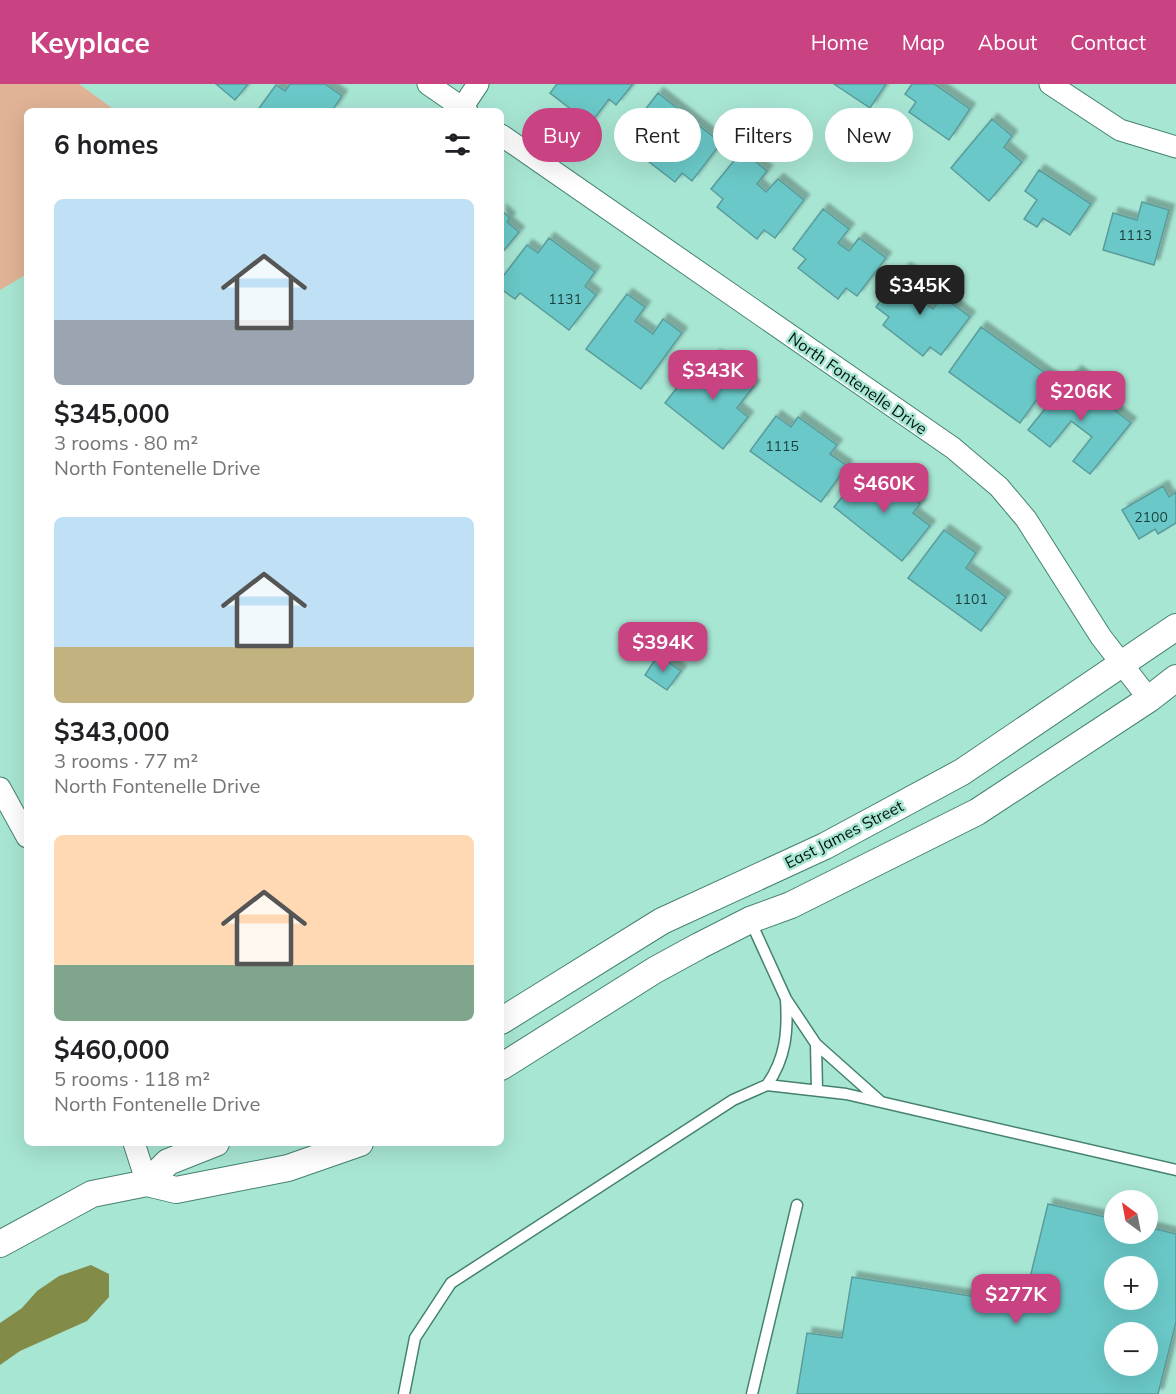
<!DOCTYPE html>
<html lang="en">
<head>
<meta charset="utf-8">
<style>
  body { margin:0; font-family:Mulish,sans-serif; background:#f2f2f2; color:#202124; height:100vh; display:flex; flex-direction:column; font-size:22px; white-space:nowrap }
  * { box-sizing:border-box; margin:0 }
  p { font-size:20px; color:#757577 }
  .icon { flex:none; width:33px; height:33px; fill:none; stroke:currentColor; stroke-width:2; stroke-linecap:round; stroke-linejoin:round }
  .map { position:relative; flex:1; overflow:hidden }
  .side { position:absolute; left:24px; top:24px; width:480px; height:1038px; display:flex; flex-direction:column; background:#fff; border-radius:9px; box-shadow:0 6px 24px #0002 }
  .side>* { flex:none }
  .top-card { position:absolute; left:522px; top:24px; width:564px; height:54px; display:flex; gap:12px }
  .needle { width:39px; rotate:328deg }
  .tools { position:absolute; left:1104px; top:1106px; display:grid; gap:12px }
  .tools a { display:grid; place-items:center; width:54px; height:54px; border-radius:50%; background:#fff; box-shadow:0 6px 24px #0002; font-size:30px }
  .price { position:absolute; translate:-50% -51px; padding:0 14px; border-radius:12px; background:#c94282; color:#fff; font-size:20px; line-height:39px; filter:drop-shadow(0 2px 3px #0008) }
  .price::after { content:''; position:absolute; left:50%; top:36px; width:18px; height:14px; margin-left:-9px; background:inherit; clip-path:polygon(0 0,100% 0,50% 100%) }
  .price.current { background:#222; color:#fff }
  ul { padding:0; list-style:none }
  li { display:grid; align-content:center; gap:12px; height:318px; padding:0 30px }
  li span { display:grid; place-items:center; height:186px; border-radius:9px; color:#555 }
  li>.icon { margin-inline-start:auto }
  span .icon { width:108px; height:108px; fill:#fffc; stroke-width:1 }
  li b { font-size:26px }
  h2 { display:flex; justify-content:space-between; align-items:center; height:72px; padding:0 30px; font-size:26px }
  .tag { padding:0 21px; border-radius:27px; background:#fff; box-shadow:0 6px 24px #0002; font-size:21px; line-height:54px }
  .tag.current { background:#c94282; color:#fff }
  header { display:flex; align-items:center; gap:36px; box-sizing:border-box; height:84px; padding:0 30px; background:#c94282; color:#fff }
  header strong { font-size:28px }
  nav { display:flex; gap:33px; margin-inline-start:auto; font-size:21px }
  .map>svg:first-child { display:block }
  .green { fill:#e0b396 }
  .water { fill:#838b49 }
  .building { fill:#6ac9c8; stroke:#5a9c9b; stroke-width:1.5; fill-rule:evenodd; filter:url(#shadow) }
  .lines { fill:none; stroke-linecap:round; stroke-linejoin:round }
  .service-casing { stroke:#458171; stroke-width:13 }
  .minor-casing { stroke:#458171; stroke-width:23 }
  .tertiary-casing { stroke:#458171; stroke-width:28 }
  .service { stroke:#fff; stroke-width:10 }
  .minor { stroke:#fff; stroke-width:21 }
  .tertiary { stroke:#fff; stroke-width:26 }
  .labels { text-anchor:middle; stroke-width:5; stroke-linejoin:round; paint-order:stroke }
  .number-label { font-size:14px; fill:#1a3f3b }
  .street-label { font-size:16px; fill:#00110c; stroke:#a8e6d4 }
</style>
</head>
<body>
<header>
<strong>Keyplace</strong>
<nav><a>Home</a><a>Map</a><a>About</a><a>Contact</a></nav>
</header>
<div class="map">
<svg width="1176" height="1310" viewBox="0 0 1176 1310">
  <defs>
    <filter id="shadow"><feDropShadow dx="5.5" dy="-5.5" stdDeviation="1.5" flood-color="#0004"/></filter>
  </defs>
  <rect width="100%" height="100%" fill="#a8e6d4"/>
  <path class="green" d="M0 0H79L116 27H27V190L0 206Z"/>
  <path class="water" d="M91 1181 109 1190V1213L87 1237 20 1267 0 1281V1239L22 1224 37 1207 59 1192Z"/>
  <path class="building" d="M216 0H248L235 16Z
    M290 0H325L342 12 332 27H257L276 1 285 7Z
    M557 0H633L616 21 609 15 590 40 550 9Z
    M834 0H886L870 24Z
    M912 0H934L970 25 949 56 909 28 916 18 905 10Z
    M658 9 721 59 692 97 682 89 675 98 635 67 641 58 628 48Z
    M992 35 1012 52 1004 63 1022 78 989 117 951 84Z
    M742 67 767 87 757 100 766 108 778 95 804 116 775 154 764 146 757 155 717 123 723 115 711 105Z
    M1039 86 1091 120 1070 151 1043 134 1037 143 1024 135 1037 116 1025 107Z
    M1142 118 1169 126 1154 181 1103 166 1113 129 1137 136Z
    M823 125 849 145 838 159 849 167 859 154 886 174 857 212 846 204 838 215 798 184 806 175 793 165Z
    M501 126 510 134 507 138 519 148 501 170Z
    M549 154 595 188 585 202 596 211 569 246 520 209 515 215 501 205V195L527 161 538 169Z
    M905 184 932 204 922 217 933 225 942 212 970 233 941 271 930 263 923 272 883 241 889 233 876 223Z
    M627 210 645 223 635 237 653 250 663 235 682 249 641 305 586 265Z
    M981 243 1052 294 1020 339 949 288Z
    M715 271 754 302 737 324 748 333 723 365 665 319 688 290 695 296Z
    M1076 287 1085 294 1081 300 1131 339 1090 390 1073 377 1092 353 1071 337 1050 363 1028 346Z
    M776 332 791 343 798 333 837 361 830 370 847 382 821 418 750 367Z
    M882 390 920 420 913 429 930 442 902 477 834 423 860 391 873 401Z
    M1163 402 1169 413 1176 408V439L1158 450 1155 445 1139 455 1122 426Z
    M944 446 976 469 966 484 1006 513 981 547 908 494Z
    M658 571 681 587 667 606 645 591Z
    M1048 1120 1114 1135V1149H1148V1143L1176 1150V1238L1158 1310H797L807 1249 842 1254 852 1193 1040 1223 1045 1208 1028 1202ZM1114 1182H1148V1215H1114ZM1114 1248H1148V1281H1114Z"/>
  <g class="lines">
    <defs>
      <path id="service" d="M750 836 786 915 816 960 817 1006
        M816 960 880 1017
        M767 1001C786 974 788 947 786 915
        M404 1310 415 1254 451 1199 733 1016 767 1001 846 1010 1176 1086
        M752 1310 797 1121"/>
      <path id="minor" d="M428 0 467 27
        M1050 0 1120 46 1176 63
        M462 24 478 0
        M501 51 953 364 999 403 1026 435 1101 553 1149 615
        M0 704 27 753
        M134 1059 147 1099"/>
      <path id="tertiary" d="M501 937 662 837 825 762 962 688 1176 543
        M501 983 655 886 699 862 750 836 791 821 977 728 1149 615 1176 594
        M216 1059 168 1078 147 1099 176 1106 288 1084 360 1059
        M0 1160 92 1110 147 1099"/>
    </defs>
    <use href="#service" class="service-casing"/>
    <use href="#minor" class="minor-casing"/>
    <use href="#tertiary" class="tertiary-casing"/>
    <use href="#service" class="service"/>
    <use href="#minor" class="minor"/>
    <use href="#tertiary" class="tertiary"/>
  </g>
  <g class="labels">
    <g class="number-label">
      <text x="1135" y="156">1113</text>
      <text x="565" y="220">1131</text>
      <text x="782" y="367">1115</text>
      <text x="1151" y="438">2100</text>
      <text x="971" y="520">1101</text>
    </g>
    <g class="street-label">
      <text transform="translate(858 299) rotate(35)" y="6">North Fontenelle Drive</text>
      <text transform="translate(844 750) rotate(-27)" y="6">East James Street</text>
    </g>
  </g>
</svg>
<div class="tools">
<a><svg class="needle" viewBox="-14 -14 28 28"><path d="M0-13l5 13h-10z" fill="#e53935"/><path d="M0 13l5-13h-10z" fill="#757577"/></svg></a>
<a>+</a>
<a>−</a>
</div>
<b class="price current" style="left:920px;top:232px">$345K</b>
<b class="price" style="left:713px;top:317px">$343K</b>
<b class="price" style="left:1081px;top:338px">$206K</b>
<b class="price" style="left:884px;top:430px">$460K</b>
<b class="price" style="left:663px;top:589px">$394K</b>
<b class="price" style="left:1016px;top:1241px">$277K</b>
<div class="top-card">
<a class="tag current">Buy</a>
<a class="tag">Rent</a>
<a class="tag">Filters</a>
<a class="tag">New</a>
</div>
<section class="side">
<h2>6 homes<svg class="icon" aria-label="filters" viewBox="0 0 24 24"><path d="M4 7h16M4 17h16"/><circle cx="9" cy="7" r="2"/><circle cx="15" cy="17" r="2"/></svg></h2>
<ul>
<li><span style="background:linear-gradient(#bfe0f5 65%,#9aa5b1 0)"><svg class="icon" aria-label="home" viewBox="0 0 24 24"><path d="M3 11l9-7 9 7M6 9v11h12V9"/></svg></span><div><b>$345,000</b><p>3 rooms · 80 m²</p><p>North Fontenelle Drive</p></div></li>
<li><span style="background:linear-gradient(#bfe0f5 70%,#c2b280 0)"><svg class="icon" aria-label="home" viewBox="0 0 24 24"><path d="M3 11l9-7 9 7M6 9v11h12V9"/></svg></span><div><b>$343,000</b><p>3 rooms · 77 m²</p><p>North Fontenelle Drive</p></div></li>
<li><span style="background:linear-gradient(#ffd9b3 70%,#7fa58c 0)"><svg class="icon" aria-label="home" viewBox="0 0 24 24"><path d="M3 11l9-7 9 7M6 9v11h12V9"/></svg></span><div><b>$460,000</b><p>5 rooms · 118 m²</p><p>North Fontenelle Drive</p></div></li>
</ul>
</section>
</div>
</body>
</html>
